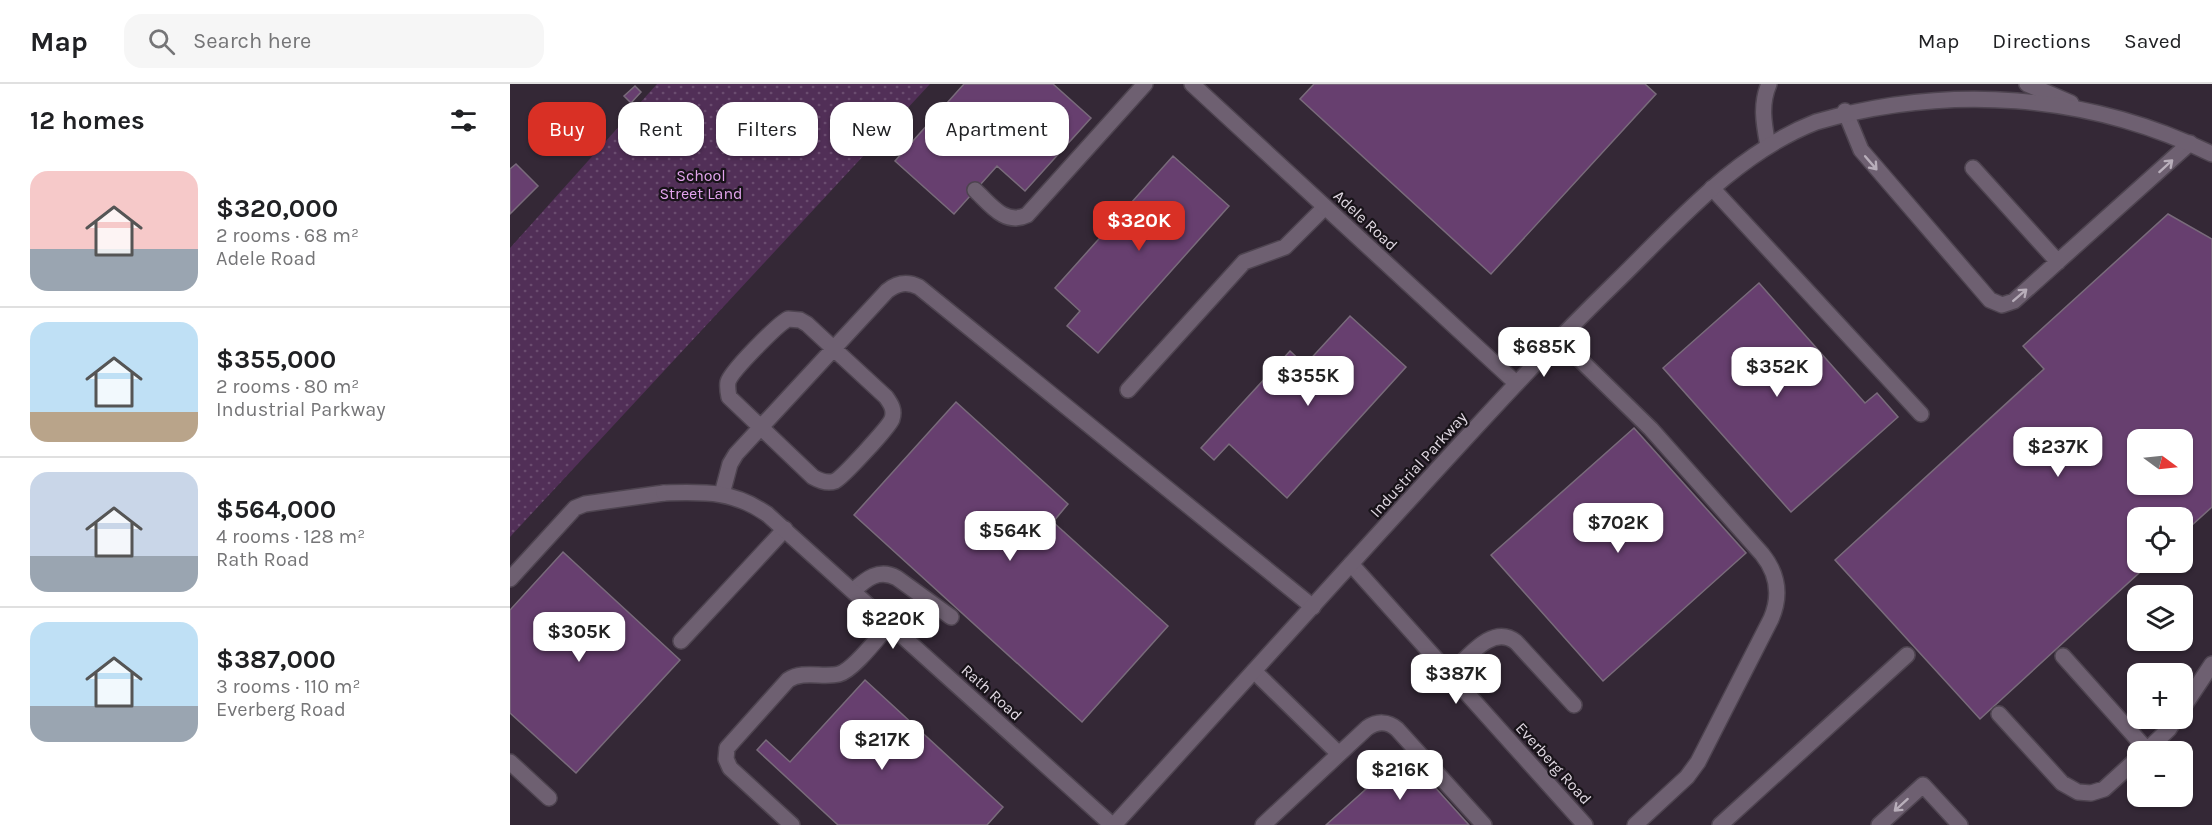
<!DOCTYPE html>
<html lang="en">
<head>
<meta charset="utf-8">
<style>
  body { margin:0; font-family:Karla,sans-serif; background:#f6f6f6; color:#202124; height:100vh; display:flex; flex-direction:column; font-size:22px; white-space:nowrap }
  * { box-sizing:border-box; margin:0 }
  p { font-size:20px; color:#757577 }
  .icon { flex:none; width:33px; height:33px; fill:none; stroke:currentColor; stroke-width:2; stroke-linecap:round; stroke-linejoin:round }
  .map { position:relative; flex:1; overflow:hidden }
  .side { display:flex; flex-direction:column; background:#fff; width:510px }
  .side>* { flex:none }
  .guide { position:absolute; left:18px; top:18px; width:570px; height:54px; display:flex; gap:12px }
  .needle { width:39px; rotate:105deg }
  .controls { position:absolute; left:1617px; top:345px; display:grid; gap:12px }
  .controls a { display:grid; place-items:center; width:66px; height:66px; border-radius:12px; background:#fff; box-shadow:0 2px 4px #0004; font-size:30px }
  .price { position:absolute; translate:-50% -51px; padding:0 14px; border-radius:12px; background:#fff; color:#222; font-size:20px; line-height:39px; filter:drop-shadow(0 2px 3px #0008) }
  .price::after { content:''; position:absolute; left:50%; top:36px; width:18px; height:14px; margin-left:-9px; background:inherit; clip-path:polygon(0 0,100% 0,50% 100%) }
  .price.selected { background:#d93025; color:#fff }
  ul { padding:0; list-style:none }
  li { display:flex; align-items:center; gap:18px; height:150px; padding:0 30px }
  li+li { border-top:2px solid #e0e0e0 }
  li span { display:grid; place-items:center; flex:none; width:168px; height:120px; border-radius:18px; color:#555 }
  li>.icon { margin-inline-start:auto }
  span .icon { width:72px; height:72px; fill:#fffc; stroke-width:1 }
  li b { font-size:26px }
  h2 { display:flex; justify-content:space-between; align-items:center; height:72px; padding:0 30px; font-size:26px }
  .pill { padding:0 21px; border-radius:18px; background:#fff; box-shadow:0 2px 4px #0004; font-size:21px; line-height:54px }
  .pill.selected { background:#d93025; color:#fff }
  header { display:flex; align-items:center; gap:36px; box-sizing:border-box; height:84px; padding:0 30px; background:#fff; border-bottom:2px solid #e0e0e0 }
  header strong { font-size:28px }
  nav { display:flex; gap:33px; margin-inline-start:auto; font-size:21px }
  .search { width:420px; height:54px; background:#f6f6f6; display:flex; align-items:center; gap:15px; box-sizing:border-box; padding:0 21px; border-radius:18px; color:#757577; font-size:22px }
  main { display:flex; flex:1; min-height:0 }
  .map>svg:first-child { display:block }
  .park { fill:url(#park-dots) }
  .building { fill:#673f6f; stroke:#796b7b; stroke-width:1.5; fill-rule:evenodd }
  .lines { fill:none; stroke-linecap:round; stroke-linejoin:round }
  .lane-casing { stroke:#4e4450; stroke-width:18 }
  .street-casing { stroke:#4e4450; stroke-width:18 }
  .secondary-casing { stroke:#4e4450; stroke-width:18 }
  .lane { stroke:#6e6071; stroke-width:15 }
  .street { stroke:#6e6071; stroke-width:15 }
  .secondary { stroke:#6e6071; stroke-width:15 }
  .oneway { stroke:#b8aeba }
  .labels { text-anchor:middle; stroke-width:4.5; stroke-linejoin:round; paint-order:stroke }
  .park-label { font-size:16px; fill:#e2a4ed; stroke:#181319 }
  .street-label { font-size:16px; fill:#e0d8e2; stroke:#181319 }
</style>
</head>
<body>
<header>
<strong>Map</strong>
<div class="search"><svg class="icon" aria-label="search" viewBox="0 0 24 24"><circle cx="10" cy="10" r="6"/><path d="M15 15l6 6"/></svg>Search here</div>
<nav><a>Map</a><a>Directions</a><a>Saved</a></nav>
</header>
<main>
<section class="side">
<h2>12 homes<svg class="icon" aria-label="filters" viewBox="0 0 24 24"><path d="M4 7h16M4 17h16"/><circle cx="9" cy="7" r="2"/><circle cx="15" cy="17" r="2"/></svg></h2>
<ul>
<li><span style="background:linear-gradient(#f6c9c9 65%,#9aa5b1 0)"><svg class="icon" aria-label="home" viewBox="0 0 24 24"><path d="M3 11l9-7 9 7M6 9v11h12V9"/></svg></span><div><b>$320,000</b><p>2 rooms · 68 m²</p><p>Adele Road</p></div></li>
<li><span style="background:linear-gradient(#bfe0f5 75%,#b9a48a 0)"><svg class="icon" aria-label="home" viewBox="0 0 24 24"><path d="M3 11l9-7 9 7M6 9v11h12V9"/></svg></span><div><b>$355,000</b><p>2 rooms · 80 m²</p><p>Industrial Parkway</p></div></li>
<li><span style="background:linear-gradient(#c9d6e8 70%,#9aa5b1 0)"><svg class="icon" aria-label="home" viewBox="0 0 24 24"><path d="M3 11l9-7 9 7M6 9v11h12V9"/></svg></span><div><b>$564,000</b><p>4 rooms · 128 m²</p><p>Rath Road</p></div></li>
<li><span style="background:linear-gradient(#bfe0f5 70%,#9aa5b1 0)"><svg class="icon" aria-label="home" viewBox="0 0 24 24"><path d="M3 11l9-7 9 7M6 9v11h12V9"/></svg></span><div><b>$387,000</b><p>3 rooms · 110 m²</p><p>Everberg Road</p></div></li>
</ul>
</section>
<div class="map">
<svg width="1702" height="741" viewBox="0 0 1702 741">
  <defs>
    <pattern id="park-dots" width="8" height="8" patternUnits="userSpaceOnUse" patternTransform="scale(1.5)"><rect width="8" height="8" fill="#512f57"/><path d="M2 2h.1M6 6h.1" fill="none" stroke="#6a4c6f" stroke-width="1.8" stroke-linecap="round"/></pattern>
  </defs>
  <rect width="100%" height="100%" fill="#342836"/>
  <path class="park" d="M147 0H420L0 453V164Z"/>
  <path class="building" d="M454 0H543L581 34 515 107 487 82 444 130 385 77Z
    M804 0H1135L1146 10 981 190 790 15Z
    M125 2 131 8 121 19 114 12Z
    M663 72 719 122 588 269 557 242 570 227 545 204Z
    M6 80 28 102 0 130V85Z
    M1658 130 1702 155V423L1672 450V434H1628V478H1641L1470 635 1325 476 1534 285 1513 262ZM1628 356H1672V400H1628Z
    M1249 199 1355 319 1367 309 1388 333 1281 428 1153 284Z
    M840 232 896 283 777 414 719 360 704 376 691 364 780 267 795 281Z
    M446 318 558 420 543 438 658 542 572 638 344 431Z
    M1124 344 1236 469 1093 597 981 471Z
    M53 468 170 576 66 689 0 629V526Z
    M355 596 493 723 477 741H328L247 666 256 656 280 678Z
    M895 670 959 741H816Z"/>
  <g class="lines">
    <defs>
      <path id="lane" d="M1335 27 1351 66 1480 216 1492 221 1504 217 1680 59
        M1463 84 1548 178
        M1202 104 1411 330
        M465 106C480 120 495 142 517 131L635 0
        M278 235 290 236 297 240 376 313C381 320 385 326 382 335 379 343 333 393 325 397 317 400 310 397 303 393L219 313C218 308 217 303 218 298 221 287 268 240 278 235Z
        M1049 255 1141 345 1252 470C1268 490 1271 512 1261 535L1188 678 1177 693 1125 741
        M618 306 734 178 775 163 815 123
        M212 410 220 380 226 370 377 207C387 199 397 197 409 203L803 523
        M0 495 65 424 75 420 154 409
        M343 507C356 495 369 484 387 494L441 533
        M171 557 275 445
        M1553 572 1637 666
        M744 587 829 670
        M940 590C957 575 982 539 1006 558L1064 621
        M1672 625 1702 580
        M1489 630 1552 699 1568 708 1581 709 1594 705 1628 674
        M1635 668 1659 645 1666 634
        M0 678 39 714
        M282 741 220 684 216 675 217 664 278 596C293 586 313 594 329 590 344 586 369 552 380 540
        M753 741 857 644C867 637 878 637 887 645L974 741
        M1210 741 1397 571
        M1369 741 1413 701 1450 741"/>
      <path id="street" d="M682 0 1006 299
        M1517 0 1561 19
        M1258 62C1254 40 1250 21 1259 0
        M154 409C195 408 222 406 257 430L602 741
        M841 480 1075 741"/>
      <path id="secondary" d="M604 741C693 643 781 546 870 448 947 364 1022 280 1103 201 1165 141 1224 70 1306 38 1438 0 1577 9 1702 70"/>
    </defs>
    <use href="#lane" class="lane-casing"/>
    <use href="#street" class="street-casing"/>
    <use href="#secondary" class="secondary-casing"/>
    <use href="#lane" class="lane"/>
    <use href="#street" class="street"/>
    <use href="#secondary" class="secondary"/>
  </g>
  <defs><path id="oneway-shaft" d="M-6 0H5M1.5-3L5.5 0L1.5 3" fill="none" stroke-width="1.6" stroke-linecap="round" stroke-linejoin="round" transform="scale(1.5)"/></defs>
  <g class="oneway">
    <use href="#oneway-shaft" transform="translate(1361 79) rotate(49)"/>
    <use href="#oneway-shaft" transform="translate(1656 82) rotate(-42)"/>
    <use href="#oneway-shaft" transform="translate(1510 211) rotate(-41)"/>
    <use href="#oneway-shaft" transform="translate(1391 721) rotate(138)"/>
  </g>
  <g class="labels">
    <g class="park-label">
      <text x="191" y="97">School<tspan x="191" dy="18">Street Land</tspan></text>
    </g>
    <g class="street-label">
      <text transform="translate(856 136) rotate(43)" y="6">Adele Road</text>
      <text transform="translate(908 380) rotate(-48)" y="6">Industrial Parkway</text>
      <text transform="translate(482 608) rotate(42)" y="6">Rath Road</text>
      <text transform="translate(1044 679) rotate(48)" y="6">Everberg Road</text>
    </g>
  </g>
</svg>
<div class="controls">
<a><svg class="needle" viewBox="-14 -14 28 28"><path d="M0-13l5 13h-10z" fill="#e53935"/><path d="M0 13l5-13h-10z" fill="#757577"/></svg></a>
<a><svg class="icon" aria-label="locate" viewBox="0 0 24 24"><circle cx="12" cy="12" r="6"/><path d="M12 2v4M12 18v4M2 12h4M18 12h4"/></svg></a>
<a><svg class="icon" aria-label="layers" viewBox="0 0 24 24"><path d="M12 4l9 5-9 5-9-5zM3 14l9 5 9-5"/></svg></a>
<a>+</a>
<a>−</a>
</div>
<b class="price selected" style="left:629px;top:168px">$320K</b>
<b class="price" style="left:1034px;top:294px">$685K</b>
<b class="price" style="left:1267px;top:314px">$352K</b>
<b class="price" style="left:798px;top:323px">$355K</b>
<b class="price" style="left:1548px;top:394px">$237K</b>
<b class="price" style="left:1108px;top:470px">$702K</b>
<b class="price" style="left:500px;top:478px">$564K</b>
<b class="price" style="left:383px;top:566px">$220K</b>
<b class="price" style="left:69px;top:579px">$305K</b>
<b class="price" style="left:946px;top:621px">$387K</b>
<b class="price" style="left:372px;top:687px">$217K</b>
<b class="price" style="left:890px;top:717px">$216K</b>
<div class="guide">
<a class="pill selected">Buy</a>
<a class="pill">Rent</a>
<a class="pill">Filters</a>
<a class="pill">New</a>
<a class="pill">Apartment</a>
</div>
</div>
</main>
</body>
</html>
